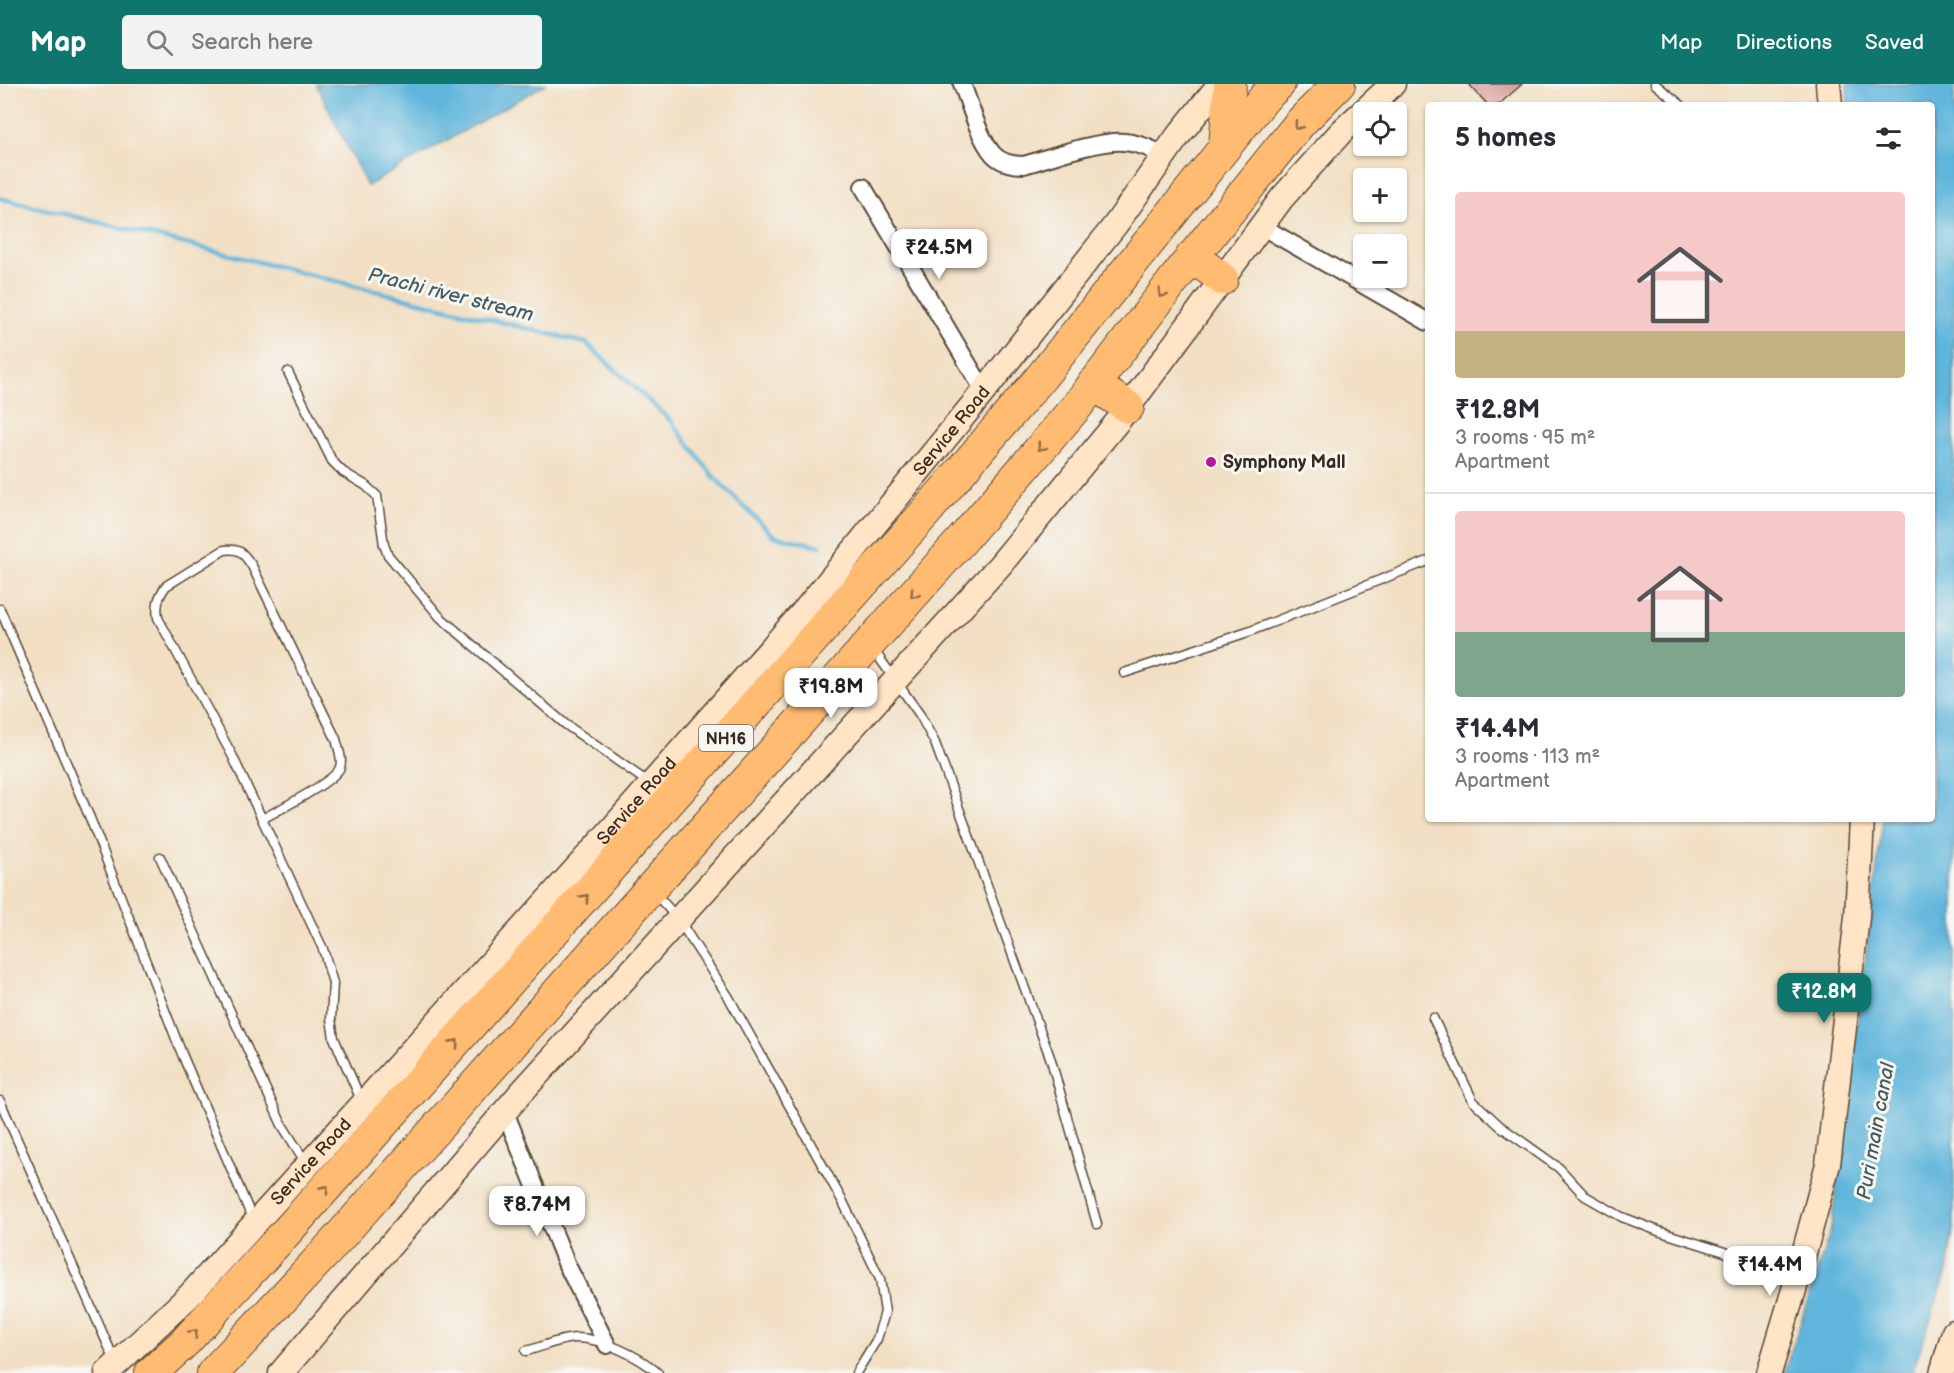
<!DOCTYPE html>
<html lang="en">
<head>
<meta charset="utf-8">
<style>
  body { margin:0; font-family:"Balsamiq Sans",sans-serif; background:#f2f2f3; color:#2b2b33; height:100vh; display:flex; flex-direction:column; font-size:22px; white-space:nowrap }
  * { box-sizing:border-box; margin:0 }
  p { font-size:20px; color:#7c7c81 }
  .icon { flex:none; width:33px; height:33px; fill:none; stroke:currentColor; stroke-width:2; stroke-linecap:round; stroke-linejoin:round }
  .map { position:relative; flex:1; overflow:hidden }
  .side { position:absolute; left:1425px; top:18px; width:510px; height:720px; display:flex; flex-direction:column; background:#fff; border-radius:6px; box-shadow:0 2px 4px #0004 }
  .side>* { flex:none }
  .tools { position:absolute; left:1353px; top:18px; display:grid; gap:12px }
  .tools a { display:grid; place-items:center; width:54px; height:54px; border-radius:6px; background:#fff; box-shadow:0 2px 4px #0004; font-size:30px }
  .price { position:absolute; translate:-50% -51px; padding:0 14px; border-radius:12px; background:#fff; color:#222; font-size:20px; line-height:39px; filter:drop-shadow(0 2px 3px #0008) }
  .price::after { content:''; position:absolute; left:50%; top:36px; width:18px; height:14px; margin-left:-9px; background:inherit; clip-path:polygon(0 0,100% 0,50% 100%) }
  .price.on { background:#0f766e; color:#fff }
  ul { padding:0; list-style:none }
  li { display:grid; align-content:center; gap:12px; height:318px; padding:0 30px }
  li+li { border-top:2px solid #e1e1e2 }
  li span { display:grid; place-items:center; height:186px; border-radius:6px; color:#555 }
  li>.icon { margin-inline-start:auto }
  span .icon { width:108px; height:108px; fill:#fffc; stroke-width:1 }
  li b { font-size:26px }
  h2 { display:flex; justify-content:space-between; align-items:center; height:72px; padding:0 30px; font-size:26px }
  header { display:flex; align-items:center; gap:36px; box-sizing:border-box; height:84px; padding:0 30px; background:#0f766e; color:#fff }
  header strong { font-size:28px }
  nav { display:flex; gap:33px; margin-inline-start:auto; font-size:21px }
  .search { width:420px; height:54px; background:#f2f2f3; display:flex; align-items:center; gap:15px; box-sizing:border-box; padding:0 21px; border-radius:6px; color:#7c7c81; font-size:22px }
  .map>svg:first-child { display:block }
  .water { fill:#5eb5db; stroke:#4c707c; stroke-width:1.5 }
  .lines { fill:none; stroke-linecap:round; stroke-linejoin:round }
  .stream { stroke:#5eb5db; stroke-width:4.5 }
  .building { fill:#d6918f }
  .lane-casing { stroke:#564537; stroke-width:11 }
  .street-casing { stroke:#564537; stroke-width:20 }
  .secondary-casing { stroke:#564537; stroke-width:27 }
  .highway-casing { stroke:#564537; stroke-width:34 }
  .lane { stroke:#fff; stroke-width:8 }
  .street { stroke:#fff; stroke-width:16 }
  .secondary { stroke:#ffe4c6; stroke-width:24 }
  .highway { stroke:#ffbb71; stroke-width:32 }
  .oneway { stroke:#936b43 }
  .poi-dot { fill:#b5179e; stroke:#f6f6f2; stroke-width:2 }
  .labels { text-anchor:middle; stroke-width:6; stroke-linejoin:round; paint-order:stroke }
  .shield { fill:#f6f6f2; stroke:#73675e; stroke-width:1.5 }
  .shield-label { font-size:16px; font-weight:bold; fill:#3b2a1e }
  .street-label { font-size:18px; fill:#3b2a1e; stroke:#f6f6f2 }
  .poi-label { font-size:18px; font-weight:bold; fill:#3b2a1e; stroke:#f6f6f2; text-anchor:start }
  .water-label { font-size:20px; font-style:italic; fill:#475b60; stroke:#f6f6f2 }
</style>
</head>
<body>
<header>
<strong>Map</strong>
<div class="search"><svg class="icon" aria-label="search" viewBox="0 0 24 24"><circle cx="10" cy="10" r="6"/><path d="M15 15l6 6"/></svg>Search here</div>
<nav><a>Map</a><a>Directions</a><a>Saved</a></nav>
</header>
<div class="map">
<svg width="1954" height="1289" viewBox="0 0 1954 1289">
  <rect width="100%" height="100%" fill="#f6f6f2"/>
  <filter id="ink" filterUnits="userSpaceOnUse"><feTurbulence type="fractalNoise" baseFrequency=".0167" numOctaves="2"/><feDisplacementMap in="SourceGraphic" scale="12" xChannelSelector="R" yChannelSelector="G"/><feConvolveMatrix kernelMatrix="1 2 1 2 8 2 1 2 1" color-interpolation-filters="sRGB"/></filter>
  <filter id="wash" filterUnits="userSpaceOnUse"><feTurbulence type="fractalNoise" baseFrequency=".008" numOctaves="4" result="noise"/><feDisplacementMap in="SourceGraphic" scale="24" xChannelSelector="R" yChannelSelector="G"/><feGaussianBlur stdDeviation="1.35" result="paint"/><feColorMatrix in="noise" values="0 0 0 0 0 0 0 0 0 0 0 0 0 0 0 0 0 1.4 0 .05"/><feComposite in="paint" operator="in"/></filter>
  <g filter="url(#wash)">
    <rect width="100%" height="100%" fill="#f2dfc3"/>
    <path class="water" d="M316 0H546L367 102Z
      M1847 0H1954V1139L1947 1187 1912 1289H1784L1831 1145 1883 735H1932V21H1848Z"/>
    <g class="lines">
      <path class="stream" d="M0 114 586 259 671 337 714 393 774 452 821 462"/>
    </g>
    <g id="blocks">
      <path class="building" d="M1469 0H1522L1498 21H1488Z"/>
    </g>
  </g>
  <g filter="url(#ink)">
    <use href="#blocks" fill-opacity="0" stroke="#564537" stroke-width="1.5"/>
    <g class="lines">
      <defs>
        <path id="lane" d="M1655 0 1681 21
          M288 288 332 377 343 388 365 401 377 412 384 461 388 471 440 533 565 640 649 699
          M0 525 90 734 182 970 253 1136
          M873 565 920 631 935 659 1051 976 1097 1140
          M1124 589 1248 548 1428 477
          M262 735C277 727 337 696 340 683 343 675 338 664 336 655L252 482C243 469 241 464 224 466L166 502C158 513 156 521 158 534L232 671 323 865 333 899 331 935 334 954 361 1016
          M160 773 282 1041 306 1079
          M654 808 678 835 728 912 843 1118 880 1195 885 1228 877 1255 856 1289
          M1433 934 1473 1017 1500 1042 1559 1084 1585 1112 1622 1133 1661 1148 1731 1170 1793 1198
          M0 1017 115 1277
          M526 1267C542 1263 561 1254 577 1254 602 1254 640 1273 658 1289"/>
        <path id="street" d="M962 0C970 20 979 54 993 70 1001 79 1013 81 1024 81 1048 74 1101 55 1125 58 1139 59 1152 65 1165 72
          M863 103 984 307
          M1261 142 1428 238
          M505 1028 567 1181 607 1261"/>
        <g id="secondary">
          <path d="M1828 0 1830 21"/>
          <path id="s1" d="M107 1289 190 1211 602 756 805 526 984 307 1116 140 1178 52 1220 0"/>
          <path d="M281 1289 519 1011 1000 481 1118 337 1282 114 1342 47 1393 0"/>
          <path d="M1769 1289 1796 1199 1828 1080 1857 833 1862 735"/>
          <path d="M1942 1289 1954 1248"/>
        </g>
        <path id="highway" d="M1225 63 1230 0
          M1192 172 1222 195
          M1093 300 1128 323
          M151 1289 185 1258 289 1145 926 428 1038 297 1265 13 1279 0
          M213 1289 326 1168 961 457 1077 322 1177 192 1300 39 1339 0"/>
      </defs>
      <use href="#lane" class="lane-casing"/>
      <use href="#street" class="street-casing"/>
      <use href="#secondary" class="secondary-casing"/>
      <use href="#highway" class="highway-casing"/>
      <use href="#lane" class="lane"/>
      <use href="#street" class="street"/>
      <use href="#secondary" class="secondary"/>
      <use href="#highway" class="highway"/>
    </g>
    <defs><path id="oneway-chevron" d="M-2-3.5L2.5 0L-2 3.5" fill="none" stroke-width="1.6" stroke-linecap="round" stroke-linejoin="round" transform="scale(1.5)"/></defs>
    <g class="oneway">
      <use href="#oneway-chevron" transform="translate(1298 42) rotate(131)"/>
      <use href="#oneway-chevron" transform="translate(1162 210) rotate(128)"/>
      <use href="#oneway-chevron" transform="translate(1041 363) rotate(130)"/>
      <use href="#oneway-chevron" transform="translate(914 510) rotate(132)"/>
      <use href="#oneway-chevron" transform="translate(585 814) rotate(-48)"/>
      <use href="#oneway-chevron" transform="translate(455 959) rotate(-48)"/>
      <use href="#oneway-chevron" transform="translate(325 1105) rotate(-48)"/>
      <use href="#oneway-chevron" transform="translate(194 1249) rotate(-47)"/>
    </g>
  </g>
  <circle class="poi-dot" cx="1211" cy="378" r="6"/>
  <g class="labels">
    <rect class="shield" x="699" y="641" width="54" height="26" rx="4.5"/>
    <g class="shield-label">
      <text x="726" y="660">NH16</text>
    </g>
    <g class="street-label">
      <text dy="6" stroke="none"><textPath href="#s1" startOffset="1266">Service Road</textPath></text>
      <text dy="6" stroke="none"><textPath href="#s1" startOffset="780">Service Road</textPath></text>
      <text dy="6" stroke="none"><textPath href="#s1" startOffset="294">Service Road</textPath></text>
    </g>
    <g class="poi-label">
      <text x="1223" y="384">Symphony Mall</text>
    </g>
    <g class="water-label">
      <text transform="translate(451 210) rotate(14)" y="7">Prachi river stream</text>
      <text transform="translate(1875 1047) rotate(-80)" y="7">Puri main canal</text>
    </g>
  </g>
</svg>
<div class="tools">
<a><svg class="icon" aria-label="locate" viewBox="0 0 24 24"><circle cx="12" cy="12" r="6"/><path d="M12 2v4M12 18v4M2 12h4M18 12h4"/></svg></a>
<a>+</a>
<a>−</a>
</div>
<b class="price" style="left:939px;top:196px">₹24.5M</b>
<b class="price" style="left:831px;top:635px">₹19.8M</b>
<b class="price on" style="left:1824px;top:940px">₹12.8M</b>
<b class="price" style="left:537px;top:1153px">₹8.74M</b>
<b class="price" style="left:1770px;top:1213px">₹14.4M</b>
<section class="side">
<h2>5 homes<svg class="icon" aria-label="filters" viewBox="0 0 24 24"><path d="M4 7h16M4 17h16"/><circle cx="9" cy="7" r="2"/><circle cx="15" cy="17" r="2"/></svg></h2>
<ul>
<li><span style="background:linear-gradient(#f6c9c9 75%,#c2b280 0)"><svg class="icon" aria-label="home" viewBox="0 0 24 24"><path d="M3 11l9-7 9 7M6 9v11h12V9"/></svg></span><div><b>₹12.8M</b><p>3 rooms · 95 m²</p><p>Apartment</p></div></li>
<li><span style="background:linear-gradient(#f6c9c9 65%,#7fa58c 0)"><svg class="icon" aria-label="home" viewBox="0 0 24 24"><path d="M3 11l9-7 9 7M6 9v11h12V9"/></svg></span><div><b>₹14.4M</b><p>3 rooms · 113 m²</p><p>Apartment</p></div></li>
</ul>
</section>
</div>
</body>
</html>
